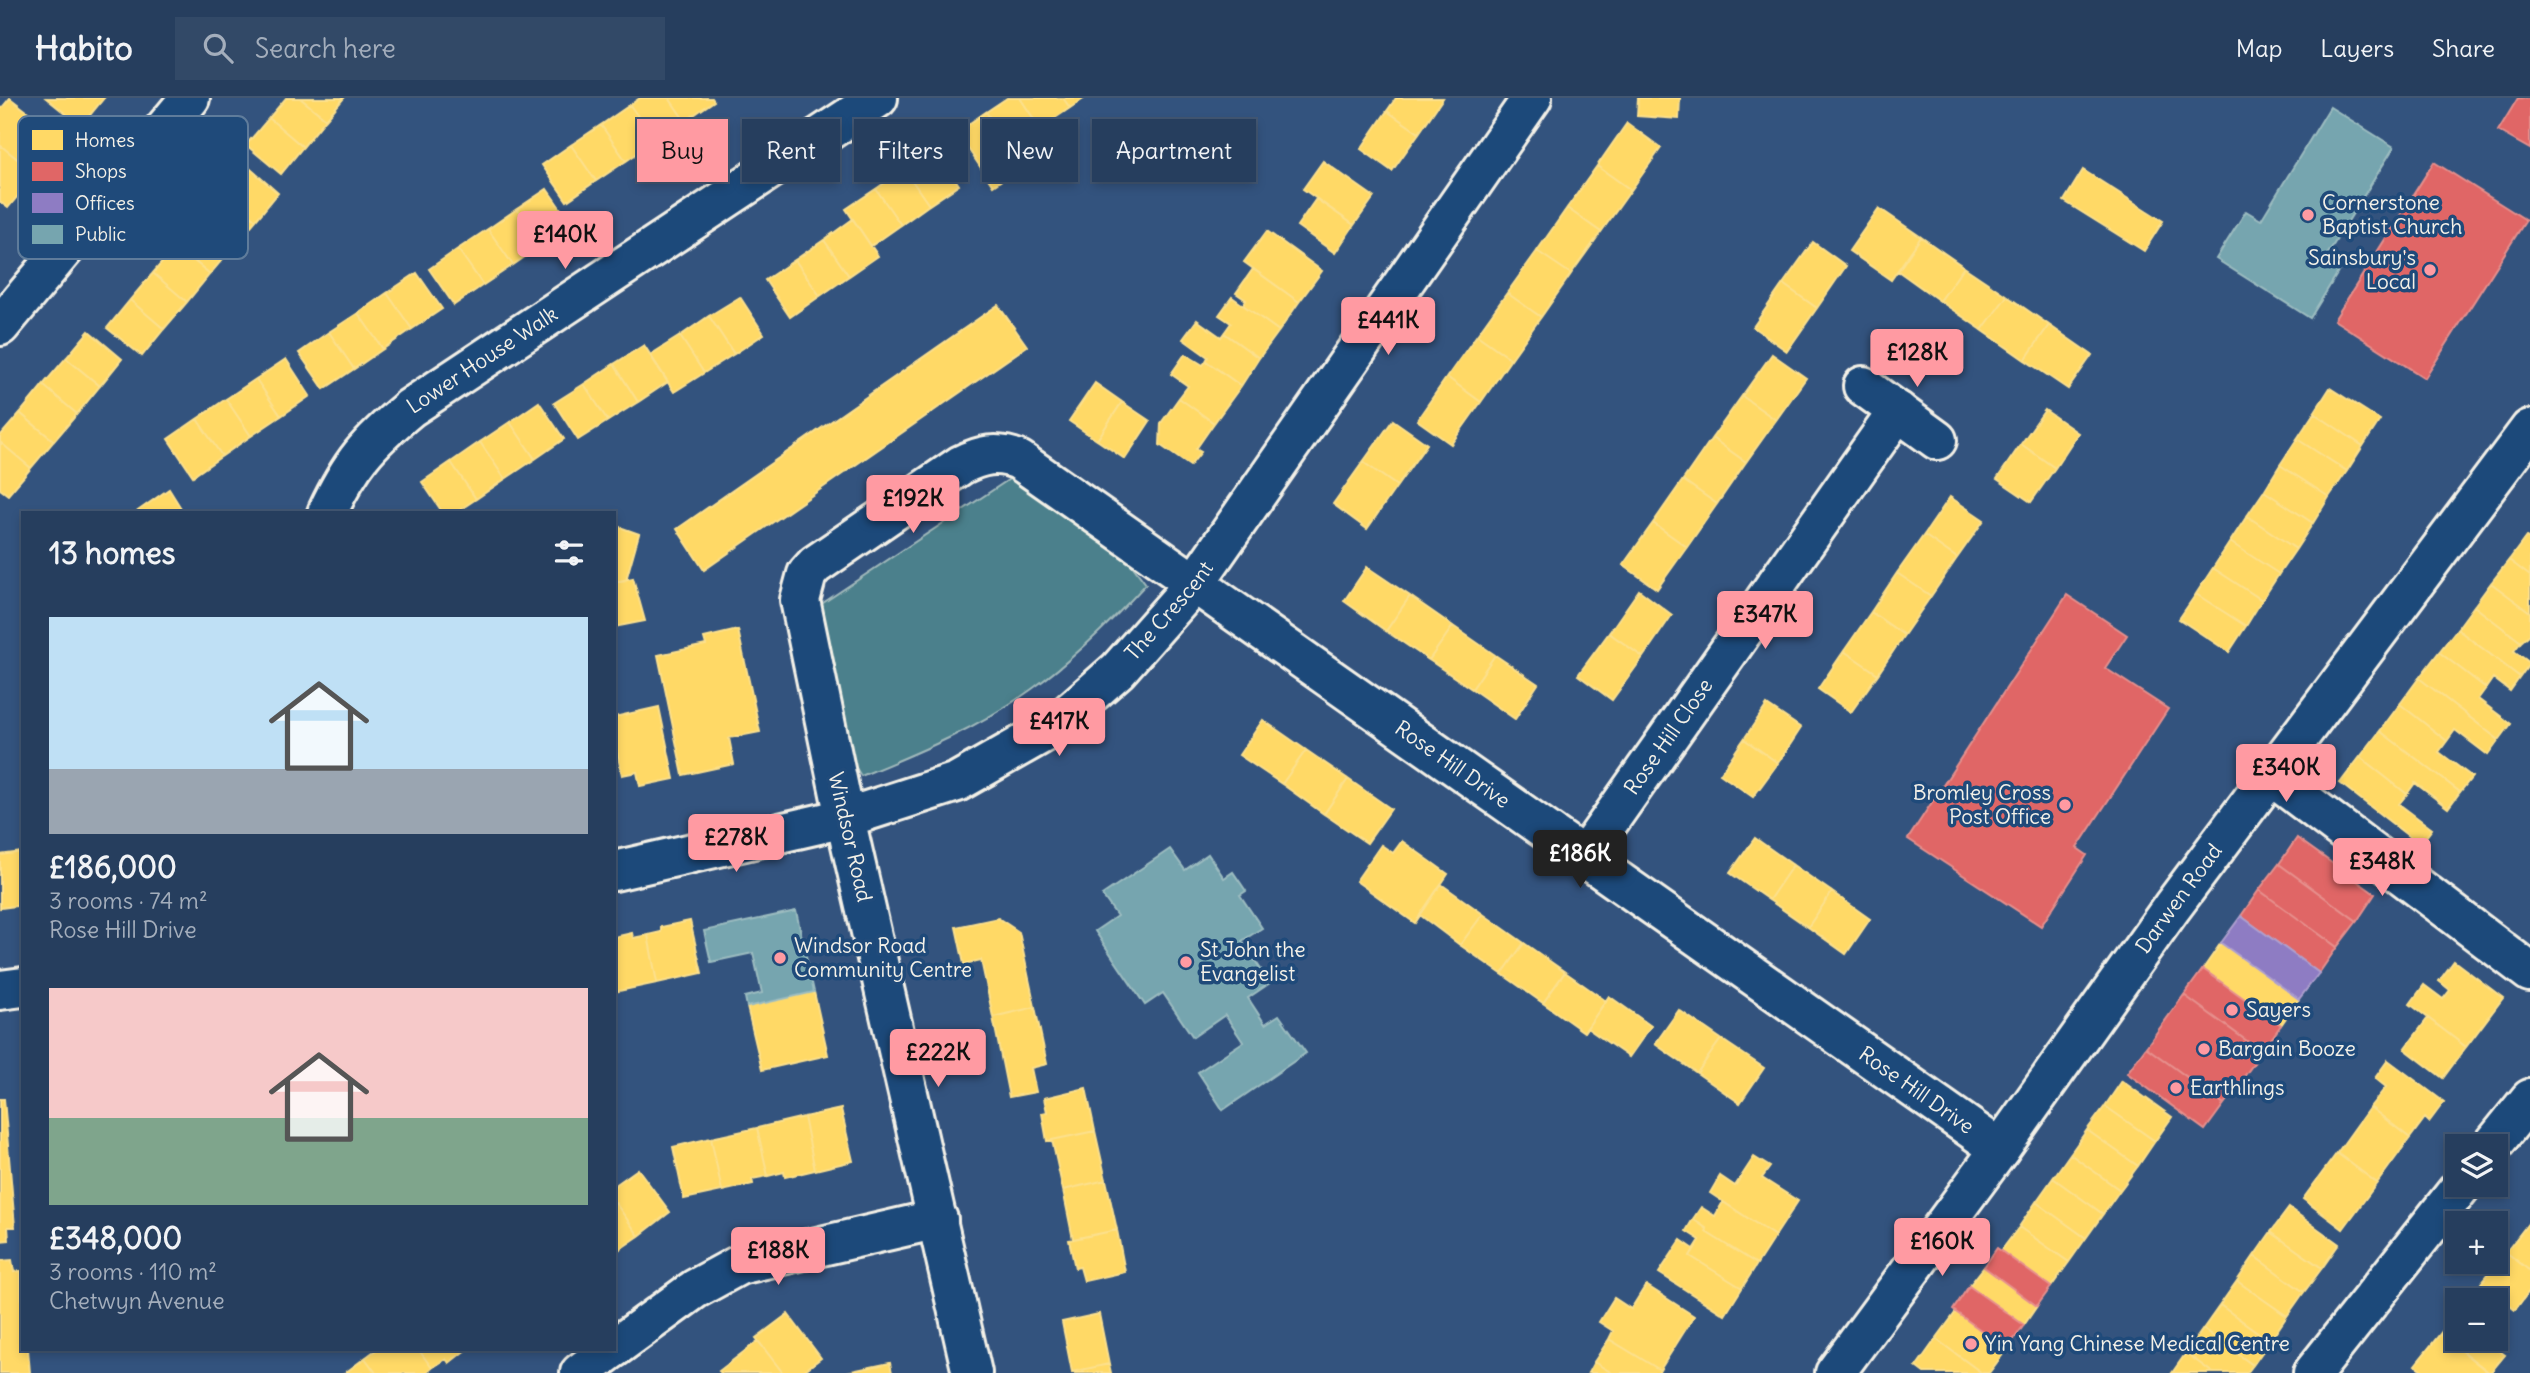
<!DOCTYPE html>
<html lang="en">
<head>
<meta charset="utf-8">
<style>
  body { margin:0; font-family:Delius,sans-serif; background:#324967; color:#f1f3f6; height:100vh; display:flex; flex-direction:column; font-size:26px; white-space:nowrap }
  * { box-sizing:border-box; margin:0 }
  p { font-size:23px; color:#a4aebc }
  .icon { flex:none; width:38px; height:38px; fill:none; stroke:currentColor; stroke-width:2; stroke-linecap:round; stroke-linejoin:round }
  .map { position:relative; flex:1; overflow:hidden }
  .side { position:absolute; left:21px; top:413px; width:595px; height:840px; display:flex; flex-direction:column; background:#263e5e; border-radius:0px; box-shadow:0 4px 10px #0003,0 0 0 2px #425773 }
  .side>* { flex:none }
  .guide { position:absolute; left:637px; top:21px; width:665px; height:63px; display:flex; gap:14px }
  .tools { position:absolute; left:2445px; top:1036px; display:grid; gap:14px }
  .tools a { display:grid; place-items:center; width:63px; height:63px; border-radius:0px; background:#263e5e; box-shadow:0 4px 10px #0003,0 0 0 2px #425773; font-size:35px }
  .price { position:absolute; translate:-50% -60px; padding:0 16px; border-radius:7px; background:#ff9aa2; color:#111; font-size:23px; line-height:46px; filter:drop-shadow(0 2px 4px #0008) }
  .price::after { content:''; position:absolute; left:50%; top:42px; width:21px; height:16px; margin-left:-10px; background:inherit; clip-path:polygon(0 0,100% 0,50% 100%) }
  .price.on { background:#222; color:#fff }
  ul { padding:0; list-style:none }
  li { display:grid; align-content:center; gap:14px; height:371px; padding:0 28px }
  li span { display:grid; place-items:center; height:217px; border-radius:0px; color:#555 }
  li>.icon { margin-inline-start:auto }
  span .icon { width:126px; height:126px; fill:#fffc; stroke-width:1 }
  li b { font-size:30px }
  h2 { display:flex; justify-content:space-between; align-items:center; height:84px; padding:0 28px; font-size:30px }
  .pill { padding:0 24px; border-radius:0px; background:#263e5e; box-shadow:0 4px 10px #0003,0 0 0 2px #425773; font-size:24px; line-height:63px }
  .pill.on { background:#ff9aa2; color:#111 }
  header { display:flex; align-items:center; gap:42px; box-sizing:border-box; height:98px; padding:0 35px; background:#263e5e; border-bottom:2px solid #425773 }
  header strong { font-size:33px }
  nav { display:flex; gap:38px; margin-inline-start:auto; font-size:24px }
  .search { width:490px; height:63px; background:#324967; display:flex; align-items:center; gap:18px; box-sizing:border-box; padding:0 24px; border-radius:0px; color:#a4aebc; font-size:26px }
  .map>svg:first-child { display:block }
  .green { fill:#4c808c; stroke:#a0b8ba; stroke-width:2 }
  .homes { fill:#ffd966; stroke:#fce08d; stroke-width:2 }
  .shops { fill:#e06666; stroke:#e6908d; stroke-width:2 }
  .offices { fill:#8e7cc3; stroke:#ad9fce; stroke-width:2 }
  .public { fill:#76a5af; stroke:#9cbcc0; stroke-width:2 }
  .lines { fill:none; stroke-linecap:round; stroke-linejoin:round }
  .street-casing { stroke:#f4f1e8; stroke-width:44 }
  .secondary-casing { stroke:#f4f1e8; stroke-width:44 }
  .street { stroke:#1f4a7a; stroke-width:38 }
  .secondary { stroke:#1f4a7a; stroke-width:38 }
  .poi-dot { fill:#ff9aa2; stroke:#1f4a7a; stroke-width:2.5 }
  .labels { text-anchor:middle; stroke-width:7; stroke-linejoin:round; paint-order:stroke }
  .poi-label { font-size:21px; fill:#f4f1e8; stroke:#1f4a7a; text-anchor:start }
  .street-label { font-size:21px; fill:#f4f1e8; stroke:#1f4a7a }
  .key { fill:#1f4a7a; stroke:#5f7c9b; stroke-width:2 }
  .key-label { font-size:19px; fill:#f4f1e8 }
</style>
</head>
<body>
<header>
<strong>Habito</strong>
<div class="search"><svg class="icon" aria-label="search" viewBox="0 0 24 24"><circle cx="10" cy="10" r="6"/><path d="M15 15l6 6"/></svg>Search here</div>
<nav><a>Map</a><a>Layers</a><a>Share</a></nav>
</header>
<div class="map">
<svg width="2530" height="1275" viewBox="0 0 2530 1275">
  <rect width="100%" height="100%" fill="#33537e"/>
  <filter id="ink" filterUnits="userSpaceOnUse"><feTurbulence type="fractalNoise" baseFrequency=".0143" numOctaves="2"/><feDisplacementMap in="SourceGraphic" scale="14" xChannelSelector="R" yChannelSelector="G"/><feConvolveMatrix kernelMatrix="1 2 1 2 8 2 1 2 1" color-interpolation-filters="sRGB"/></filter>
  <g filter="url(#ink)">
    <path class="green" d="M1014 378 1125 458 1146 486C1111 524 1074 561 1032 591 980 629 920 654 861 678L848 657 814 511Z"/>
    <path class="homes" d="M10 0 64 42 36 76 0 47V12Z
      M46 0H104L81 28Z
      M286 0H300L326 21 303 49 269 20Z
      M300 0H344L326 21Z
      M640 0H669L685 23 655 43 630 7Z
      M669 0H712L714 3 685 23Z
      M1007 0H1020L1040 30 1012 50 986 14Z
      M1020 0H1063L1070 10 1040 30Z
      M1063 0H1085L1070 10Z
      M1396 0H1443L1419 35 1387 13Z
      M1638 0H1680L1679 21 1637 18Z
      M630 7 655 43 626 63 601 27Z
      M1387 13 1419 35 1392 73 1361 51Z
      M986 14 1023 67 993 88 957 34Z
      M269 20 303 49 281 76 246 47Z
      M1627 25 1661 50 1631 92 1597 68Z
      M601 27 626 63 596 83 571 47Z
      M0 47 36 76 8 110 0 104Z
      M571 47 596 83 567 103 542 67Z
      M934 50 959 87 929 107 904 71Z
      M1323 63 1374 99 1354 127 1303 91Z
      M245 66 278 95 256 122 222 93Z
      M1597 68 1631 92 1601 134 1567 110Z
      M904 71 929 107 901 127 876 91Z
      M2083 72 2163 123 2144 153 2064 103Z
      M547 91 572 127 542 147 517 111Z
      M876 91 901 127 871 148 846 111Z
      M222 93 256 122 233 149 199 121Z
      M1316 101 1354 127 1335 155 1297 128Z
      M1567 110 1601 134 1571 176 1537 153Z
      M1879 110 1921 139 1891 182 1849 153Z
      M517 111 542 147 513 167 488 131Z
      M199 121 233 149 210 176 176 148Z
      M853 121 878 158 849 178 824 142Z
      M488 131 513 167 483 187 458 151Z
      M1267 133 1322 173 1299 204 1244 164Z
      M1921 139 1964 169 1940 203 1898 173Z
      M824 142 849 178 820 198 795 162Z
      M1813 144 1846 168 1817 210 1783 186Z
      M176 148 210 176 187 204 153 175Z
      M458 151 483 187 454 207 429 171Z
      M1537 153 1571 176 1541 219 1507 195Z
      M795 162 820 198 790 219 765 182Z
      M1964 169 2007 198 1982 232 1940 203Z
      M1253 171 1299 204 1279 233 1243 207 1246 202 1236 195Z
      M153 175 187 204 164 231 130 202Z
      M417 175 442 211 412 231 387 195Z
      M1783 186 1817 210 1787 253 1753 229Z
      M387 195 412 231 383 251 358 215Z
      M1507 195 1541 219 1511 261 1477 237Z
      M2007 198 2049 227 2025 262 1982 232Z
      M740 199 764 236 734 256 709 218Z
      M1232 199 1279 233 1259 260 1224 235 1231 225 1219 217Z
      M130 202 164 231 142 258 107 230Z
      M998 207 1027 248 704 472 677 431Z
      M358 215 383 251 354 271 329 234Z
      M709 218 734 256 704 275 680 238Z
      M1197 222 1221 239 1224 235 1259 260 1241 288 1206 263 1208 259 1183 241Z
      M2049 227 2092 257 2068 291 2025 262Z
      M89 233 122 261 100 288 66 260Z
      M329 234 354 271 324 291 299 255Z
      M1477 237 1511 261 1481 304 1447 279Z
      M680 238 704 275 674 294 650 257Z
      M644 247 668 284 638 304 614 266Z
      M1185 256 1203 267 1206 263 1241 288 1214 325 1179 300 1188 288 1171 276Z
      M1772 256 1806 280 1776 322 1742 298Z
      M66 260 100 288 77 316 43 287Z
      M286 261 310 298 281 318 256 281Z
      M614 266 638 304 608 323 584 286Z
      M1447 279 1481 304 1451 346 1417 322Z
      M256 281 281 318 251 338 226 301Z
      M1095 285 1122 304 1097 342 1069 323Z
      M584 286 608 323 578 342 554 305Z
      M43 287 77 316 54 343 20 315Z
      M2330 290 2380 322 2363 348 2314 315Z
      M1742 298 1776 322 1746 364 1712 340Z
      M1179 300 1214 325 1196 351 1201 354 1190 368 1160 347 1161 325Z
      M226 301 251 338 222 358 197 321Z
      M539 304 564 341 535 361 510 324Z
      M1122 304 1150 323 1125 361 1097 342Z
      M2045 312 2078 335 2055 370 2021 346Z
      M20 315 54 343 31 370 0 344V338Z
      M2314 315 2363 348 2347 373 2297 341Z
      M197 321 222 358 193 378 168 341Z
      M1393 322 1427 346 1397 388 1363 364Z
      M510 324 535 361 505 381 480 344Z
      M1712 340 1746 364 1717 406 1683 382Z
      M2297 341 2347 373 2329 399 2280 367Z
      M0 344 31 370 8 397 0 391Z
      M480 344 505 381 476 401 451 364Z
      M2021 346 2055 370 2031 404 1997 381Z
      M451 364 476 401 455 415H443L422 384Z
      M1363 364 1397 388 1367 431 1333 406Z
      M2280 367 2329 399 2313 425 2264 393Z
      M1683 382 1717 406 1687 449 1653 425Z
      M169 391 184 415H135Z
      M2264 393 2313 425 2296 451 2247 418Z
      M1950 399 1984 422 1957 460 1924 437Z
      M2247 418 2296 451 2279 476 2230 444Z
      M1653 425 1687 449 1657 491 1623 467Z
      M614 427 639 436 626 482 614 484Z
      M1924 437 1957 460 1931 498 1897 475Z
      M2526 439 2530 441V478L2509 462Z
      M2230 444 2279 476 2262 502 2213 470Z
      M2509 462 2530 478V514L2491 485Z
      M1367 469 1410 498 1386 533 1344 503Z
      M2213 470 2262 502 2246 528 2196 496Z
      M1897 475 1931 498 1904 537 1871 514Z
      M633 480 645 523 614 529V484Z
      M2491 485 2530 514V536L2521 544 2474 508Z
      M1639 492 1672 517 1643 559 1609 535Z
      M2196 496 2246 528 2229 554 2179 521Z
      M1410 498 1453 528 1429 562 1386 533Z
      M2474 508 2521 544 2514 553 2530 565 2520 579 2457 531Z
      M1871 514 1904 537 1878 576 1844 553Z
      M1453 528 1495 557 1472 591 1429 562Z
      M2457 531 2520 579 2510 593 2493 580 2486 590 2439 554Z
      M738 532 760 634 729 640 734 666 683 677 658 557 706 547 704 540Z
      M1609 535 1643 559 1612 602 1578 577Z
      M1844 553 1878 576 1851 614 1818 591Z
      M2439 554 2486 590 2478 601 2511 626 2499 642 2419 580Z
      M1495 557 1538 586 1515 621 1472 591Z
      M2419 580 2499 642 2488 657 2455 632 2447 643 2400 606Z
      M2400 606 2447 643 2439 654 2472 679 2460 694 2380 633Z
      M1767 607 1801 630 1778 665 1744 641Z
      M659 609 674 681 640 688 637 674 622 677 614 640V619Z
      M1263 622 1306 652 1282 686 1239 657Z
      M2380 633 2460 694 2448 710 2415 685 2407 696 2360 659Z
      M1744 641 1778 665 1753 699 1720 676Z
      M1306 652 1348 681 1324 716 1282 686Z
      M2360 659 2407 696 2399 706 2432 731 2420 747 2340 685Z
      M1348 681 1391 711 1367 745 1324 716Z
      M1755 740 1793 767 1769 802 1730 775Z
      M1402 743 1448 776 1415 825 1356 783 1381 747 1393 755Z
      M23 754V807L0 810V757Z
      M1793 767 1832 794 1808 829 1769 802Z
      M1441 786 1483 816 1460 847 1420 817Z
      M1832 794 1870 821 1846 856 1808 829Z
      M1483 816 1524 845 1502 876 1460 847Z
      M998 820 1019 834 1035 909 993 919 981 862 964 866 956 829Z
      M690 823 702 875 657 885 648 837 661 834V829Z
      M632 835 633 840 648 837 657 885 614 894V839Z
      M1524 845 1565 874 1543 905 1502 876Z
      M2221 845 2299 901 2281 927 2203 871Z
      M2454 863 2503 900 2466 949 2410 906 2424 887 2443 901 2450 892 2439 883Z
      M1565 874 1606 903 1584 934 1543 905Z
      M814 894 828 957 762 972 747 909Z
      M1609 898 1651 928 1629 959 1587 930Z
      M1035 909 1047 966 1031 970 1036 994 1009 999 993 919Z
      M1679 912 1721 941 1697 975 1655 946Z
      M2428 920 2466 949 2443 980 2405 951Z
      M1721 941 1764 970 1740 1005 1697 975Z
      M2388 962 2444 1004 2429 1024 2425 1020 2410 1040 2370 1009 2386 989 2375 980Z
      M2122 983 2172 1019 2155 1043 2105 1008Z
      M1086 990 1095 1033 1047 1043 1042 1015 1047 1014 1044 1000Z
      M0 1001H4L15 1129H8L9 1142 0 1143Z
      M2105 1008 2155 1043 2138 1068 2087 1032Z
      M2370 1009 2410 1040 2377 1085 2337 1055Z
      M841 1011 853 1063 815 1072 804 1019Z
      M804 1019 815 1072 785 1079 784 1074 768 1078 757 1030Z
      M757 1030 768 1078 752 1081 753 1086 722 1093 711 1040Z
      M2087 1032 2138 1068 2120 1092 2070 1056Z
      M1095 1033 1106 1082 1063 1092 1052 1042Z
      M711 1040 722 1093 684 1101 673 1049Z
      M2337 1055 2377 1085 2343 1131 2303 1101Z
      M2070 1056 2120 1092 2103 1116 2053 1080Z
      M1754 1059 1770 1069 1762 1080 1798 1103 1775 1138 1710 1095 1720 1078 1735 1088Z
      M638 1071 670 1114 639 1138 614 1103V1088Z
      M2053 1080 2103 1116 2086 1140 2036 1104Z
      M1106 1082 1117 1132 1073 1141 1063 1092Z
      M614 1103 639 1138 614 1155Z
      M1723 1104 1775 1138 1757 1166 1706 1134 1707 1131 1693 1121 1701 1109 1715 1118Z
      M2036 1104 2086 1140 2069 1164 2019 1129Z
      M2289 1110 2339 1146 2322 1170 2271 1134Z
      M1693 1121 1707 1131 1706 1134 1757 1166 1742 1190 1690 1158 1700 1142 1686 1133Z
      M2530 1123V1173L2506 1154Z
      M2019 1129 2069 1164 2051 1189 2001 1153Z
      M1117 1132 1125 1174 1084 1183 1080 1169 1075 1170 1069 1142Z
      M2271 1134 2322 1170 2304 1194 2254 1158Z
      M1681 1142 1694 1151 1690 1158 1742 1190 1725 1217 1659 1175Z
      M2506 1154 2530 1173V1192L2515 1212 2481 1185Z
      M2254 1158 2304 1194 2287 1218 2237 1183Z
      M12 1162 14 1174 21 1173 23 1251H28L30 1275H0V1163Z
      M1984 1169 2037 1208 2024 1227 1969 1188Z
      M2237 1183 2287 1218 2270 1243 2220 1207Z
      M1646 1187 1694 1218 1660 1272 1609 1241 1613 1233 1599 1224 1614 1200 1631 1211Z
      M2220 1207 2270 1243 2253 1267 2203 1231Z
      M2457 1213V1241H2496V1230L2501 1234 2491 1247 2505 1257 2490 1275 2440 1236Z
      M1956 1214 2007 1251 1989 1275H1982L1936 1241Z
      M788 1216 821 1260 801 1275H783L756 1240Z
      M1099 1216 1109 1266 1072 1274 1062 1224Z
      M2203 1231 2253 1267 2247 1275H2213L2186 1255Z
      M2440 1236 2489 1275H2426L2415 1267Z
      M1609 1241 1660 1272 1658 1275H1612L1594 1264Z
      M1936 1241 1982 1275H1924L1916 1269Z
      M758 1243 783 1275H721L719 1273Z
      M377 1251H418L432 1270 426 1275H376L365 1260Z
      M418 1251H467L449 1265 446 1261 432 1270Z
      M2186 1255 2213 1275H2172Z
      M365 1260 376 1275H345Z
      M1594 1264 1612 1275H1588Z
      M890 1265 892 1275H842Z
      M1109 1266 1111 1275H1072V1274Z"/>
    <path class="shops" d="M2518 0 2530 1V51L2498 33Z
      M2434 64 2526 122 2425 280 2334 222Z
      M2067 497 2127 537 2105 570 2168 611 2077 750 2087 757 2041 828 1908 741Z
      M2297 740 2375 796 2357 823 2279 766Z
      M2279 766 2357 823 2337 849 2259 792Z
      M2259 792 2337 849 2319 875 2241 818Z
      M2203 871 2281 927 2262 954 2184 897Z
      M2184 897 2262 954 2224 1006 2146 949Z
      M2146 949 2224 1006 2205 1032 2127 975Z
      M1997 1150 2051 1189 2037 1208 1984 1169Z
      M1969 1188 2024 1227 2007 1251 1953 1212Z"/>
    <path class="offices" d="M2241 818 2319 875 2299 901 2221 845Z"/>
    <path class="public" d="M2330 9 2394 49 2324 162 2340 171 2310 220 2216 161 2246 113 2261 122Z
      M1170 751 1185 772 1208 756 1224 780 1233 774 1246 793 1240 797 1262 830 1242 843 1270 885 1248 900 1265 926 1279 917 1306 955 1223 1012 1198 974 1243 944 1225 917 1193 939 1163 895 1145 907 1095 833 1117 818 1102 797Z
      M796 813 814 894 747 909 745 899 762 895 753 855 711 864 704 833Z"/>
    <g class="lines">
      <defs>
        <g id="street">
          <path d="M0 228 190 0"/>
          <path d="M1863 288 1937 342"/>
          <path id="s1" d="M327 415C351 364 367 346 410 310L878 0"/>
          <path d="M2270 677 2530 874"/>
          <path id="s2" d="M1584 759 1898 313"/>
          <path id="s3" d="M614 773 845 720 957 684 1052 630 1118 572 1195 485 1532 0"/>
          <path d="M0 892 23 889"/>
          <path d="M2492 1048 2530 1001"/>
          <path d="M614 1250 695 1191 739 1167 938 1121"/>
          <path d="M580 1275 612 1251"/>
          <path id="s4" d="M972 1275 845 720 800 502 807 476 815 467 961 367C981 357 997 353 1019 362L2000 1051"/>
          <path d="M2313 1275 2462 1087"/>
        </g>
        <g id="secondary">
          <path id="s5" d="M1835 1275 2000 1051 2172 809 2530 331"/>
        </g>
      </defs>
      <use href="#street" class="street-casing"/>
      <use href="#secondary" class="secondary-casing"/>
      <use href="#street" class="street"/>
      <use href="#secondary" class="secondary"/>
    </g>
  </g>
  <g class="poi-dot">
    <circle cx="2308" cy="117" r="7"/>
    <circle cx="2430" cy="172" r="7"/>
    <circle cx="2065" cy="707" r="7"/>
    <circle cx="780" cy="860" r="7"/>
    <circle cx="1186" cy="864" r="7"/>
    <circle cx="2232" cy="912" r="7"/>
    <circle cx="2204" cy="951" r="7"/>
    <circle cx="2176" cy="990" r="7"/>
    <circle cx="1971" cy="1246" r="7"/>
  </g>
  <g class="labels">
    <g class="poi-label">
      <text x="2322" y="112">Cornerstone<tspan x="2322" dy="24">Baptist Church</tspan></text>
      <text x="2416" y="167" text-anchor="end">Sainsbury's<tspan x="2416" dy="24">Local</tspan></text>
      <text x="2051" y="702" text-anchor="end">Bromley Cross<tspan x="2051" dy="24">Post Office</tspan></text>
      <text x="794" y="855">Windsor Road<tspan x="794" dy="24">Community Centre</tspan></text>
      <text x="1200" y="859">St John the<tspan x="1200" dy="24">Evangelist</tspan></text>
      <text x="2246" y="919">Sayers</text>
      <text x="2218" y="958">Bargain Booze</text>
      <text x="2190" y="997">Earthlings</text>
      <text x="1985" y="1253">Yin Yang Chinese Medical Centre</text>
    </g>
    <g class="street-label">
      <text dy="7" stroke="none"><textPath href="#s1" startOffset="222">Lower House Walk</textPath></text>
      <text dy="7" stroke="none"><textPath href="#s3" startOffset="630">The Crescent</textPath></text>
      <text dy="7" stroke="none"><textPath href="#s2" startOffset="147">Rose Hill Close</textPath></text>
      <text dy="7" stroke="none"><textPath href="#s4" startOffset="1598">Rose Hill Drive</textPath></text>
      <text transform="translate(850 739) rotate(77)" y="7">Windsor Road</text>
      <text dy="7" stroke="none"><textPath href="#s5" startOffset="586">Darwen Road</textPath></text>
      <text dy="7" stroke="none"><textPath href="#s4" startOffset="2165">Rose Hill Drive</textPath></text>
    </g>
  </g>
  <rect x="18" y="18" width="230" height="143" rx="10" class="key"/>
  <rect x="32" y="32" width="31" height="20" fill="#ffd966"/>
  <rect x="32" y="64" width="31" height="19" fill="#e06666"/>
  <rect x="32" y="95" width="31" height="20" fill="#8e7cc3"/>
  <rect x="32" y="127" width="31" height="19" fill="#76a5af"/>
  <g class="key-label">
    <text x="75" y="49">Homes</text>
    <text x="75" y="80">Shops</text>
    <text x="75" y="112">Offices</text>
    <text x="75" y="143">Public</text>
  </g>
</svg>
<div class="tools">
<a><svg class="icon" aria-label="layers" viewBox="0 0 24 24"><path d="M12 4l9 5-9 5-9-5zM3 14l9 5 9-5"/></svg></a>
<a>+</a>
<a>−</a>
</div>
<b class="price" style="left:565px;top:173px">£140K</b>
<b class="price" style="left:1388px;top:259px">£441K</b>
<b class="price" style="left:1917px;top:291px">£128K</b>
<b class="price" style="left:913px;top:437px">£192K</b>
<b class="price" style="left:1765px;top:553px">£347K</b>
<b class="price" style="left:1059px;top:660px">£417K</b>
<b class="price" style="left:2286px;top:706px">£340K</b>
<b class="price" style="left:736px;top:776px">£278K</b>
<b class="price on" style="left:1580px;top:792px">£186K</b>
<b class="price" style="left:2382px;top:800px">£348K</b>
<b class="price" style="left:938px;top:991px">£222K</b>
<b class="price" style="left:1942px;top:1180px">£160K</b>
<b class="price" style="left:778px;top:1189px">£188K</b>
<div class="guide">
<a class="pill on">Buy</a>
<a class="pill">Rent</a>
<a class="pill">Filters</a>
<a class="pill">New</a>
<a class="pill">Apartment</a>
</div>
<section class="side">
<h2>13 homes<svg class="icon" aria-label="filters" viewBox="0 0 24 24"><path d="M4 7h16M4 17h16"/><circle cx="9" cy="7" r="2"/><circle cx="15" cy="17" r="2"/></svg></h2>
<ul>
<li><span style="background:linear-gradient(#bfe0f5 70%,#9aa5b1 0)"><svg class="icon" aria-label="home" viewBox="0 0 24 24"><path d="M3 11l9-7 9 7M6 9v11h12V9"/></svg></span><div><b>£186,000</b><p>3 rooms · 74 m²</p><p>Rose Hill Drive</p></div></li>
<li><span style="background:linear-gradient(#f6c9c9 60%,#7fa58c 0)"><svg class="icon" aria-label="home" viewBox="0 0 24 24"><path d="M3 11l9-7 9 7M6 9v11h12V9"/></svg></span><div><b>£348,000</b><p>3 rooms · 110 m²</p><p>Chetwyn Avenue</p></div></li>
</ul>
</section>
</div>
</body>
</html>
